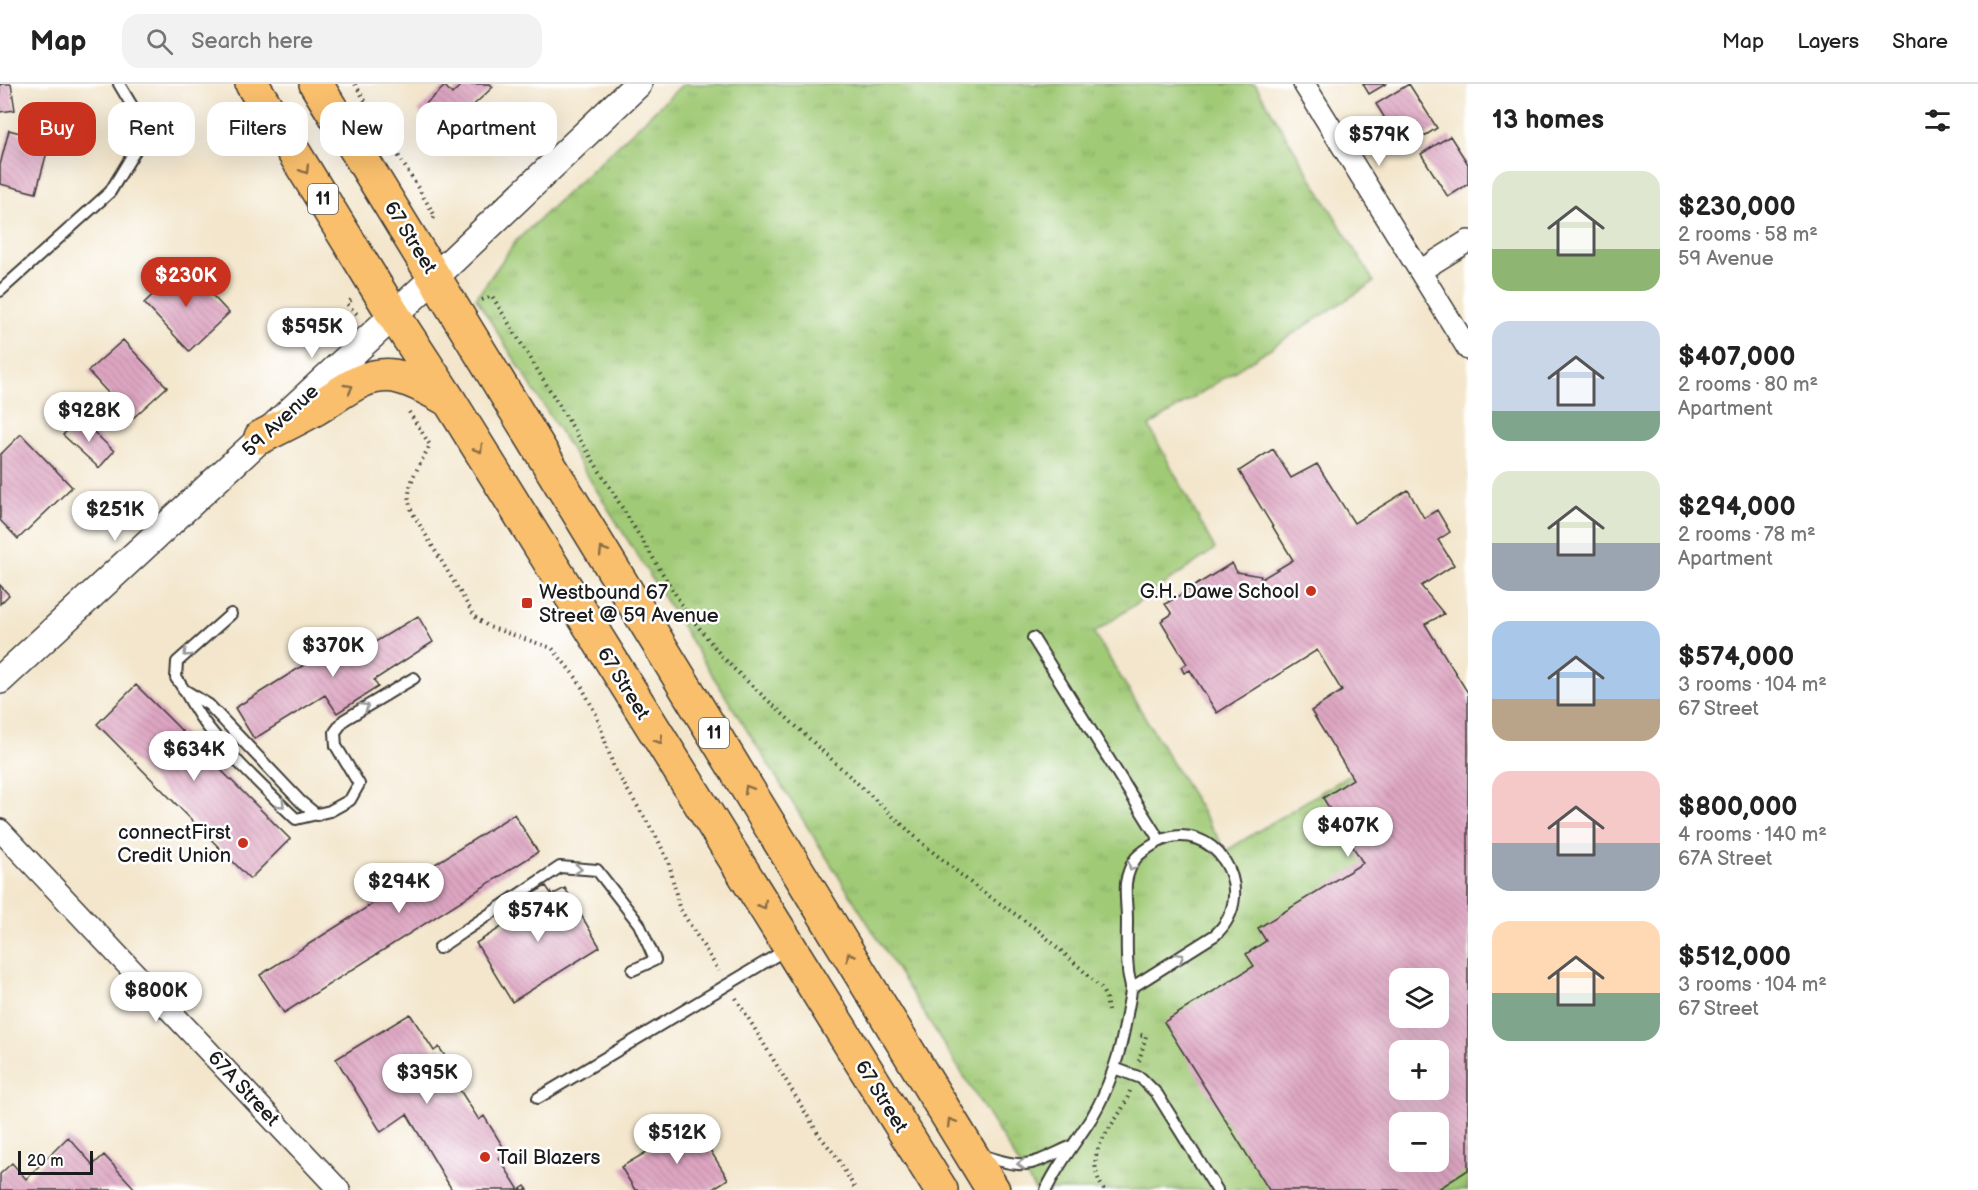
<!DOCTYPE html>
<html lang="en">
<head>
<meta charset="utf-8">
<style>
  body { margin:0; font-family:"Balsamiq Sans",sans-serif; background:#f2f2f2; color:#222; height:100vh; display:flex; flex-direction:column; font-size:22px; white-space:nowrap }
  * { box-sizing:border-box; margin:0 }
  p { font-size:20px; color:#767676 }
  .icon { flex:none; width:33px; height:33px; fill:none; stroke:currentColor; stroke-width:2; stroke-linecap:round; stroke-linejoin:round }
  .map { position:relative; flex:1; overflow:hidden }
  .side { display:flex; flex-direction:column; background:#fff; width:510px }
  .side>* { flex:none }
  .guide { position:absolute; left:18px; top:18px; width:570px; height:54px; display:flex; gap:12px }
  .tools { position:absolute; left:1389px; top:884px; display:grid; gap:12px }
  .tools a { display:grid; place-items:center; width:60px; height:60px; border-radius:12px; background:#fff; box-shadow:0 6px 24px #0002; font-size:30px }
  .scale { position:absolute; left:18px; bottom:15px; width:75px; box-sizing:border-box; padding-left:6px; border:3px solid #1c1c1c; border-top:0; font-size:16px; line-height:21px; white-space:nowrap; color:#1c1c1c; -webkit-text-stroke:4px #fff; paint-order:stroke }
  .price { position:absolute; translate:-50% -51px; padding:0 14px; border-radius:21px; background:#fff; color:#222; font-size:20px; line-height:39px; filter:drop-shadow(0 2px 3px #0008) }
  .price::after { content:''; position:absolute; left:50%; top:36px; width:18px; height:14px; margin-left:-9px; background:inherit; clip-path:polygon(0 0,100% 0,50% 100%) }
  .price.selected { background:#c8321e; color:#fff }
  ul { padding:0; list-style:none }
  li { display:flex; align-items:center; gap:18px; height:150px; padding:0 24px }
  li span { display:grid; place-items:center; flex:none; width:168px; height:120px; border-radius:18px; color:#555 }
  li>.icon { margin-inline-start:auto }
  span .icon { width:72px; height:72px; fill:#fffc; stroke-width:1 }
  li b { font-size:26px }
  h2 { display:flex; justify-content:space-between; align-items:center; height:72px; padding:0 24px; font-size:26px }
  .chip { padding:0 21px; border-radius:18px; background:#fff; box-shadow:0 6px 24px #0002; font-size:21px; line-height:54px }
  .chip.selected { background:#c8321e; color:#fff }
  header { display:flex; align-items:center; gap:36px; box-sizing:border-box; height:84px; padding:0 30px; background:#fff; border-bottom:2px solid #e0e0e0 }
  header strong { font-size:28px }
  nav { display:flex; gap:33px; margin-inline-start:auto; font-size:21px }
  .search { width:420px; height:54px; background:#f2f2f2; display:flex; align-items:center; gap:15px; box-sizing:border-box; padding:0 21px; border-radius:18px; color:#767676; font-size:22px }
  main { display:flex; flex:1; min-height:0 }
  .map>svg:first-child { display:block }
  .park { fill:url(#park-tufts); stroke:#5e7349; stroke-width:1.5; fill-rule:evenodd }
  .building { fill:url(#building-back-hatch); fill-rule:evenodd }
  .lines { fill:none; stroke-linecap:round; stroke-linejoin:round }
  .service-casing { stroke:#3c3a36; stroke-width:14 }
  .minor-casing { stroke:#3c3a36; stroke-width:24 }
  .tertiary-casing { stroke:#3c3a36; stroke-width:30 }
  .primary-casing { stroke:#3c3a36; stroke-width:36 }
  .path { stroke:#3c3a36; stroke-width:4; stroke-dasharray:1.5 4.5; stroke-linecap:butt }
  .service { stroke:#fff; stroke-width:10 }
  .minor { stroke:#fff; stroke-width:21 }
  .tertiary { stroke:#fff; stroke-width:27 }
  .primary { stroke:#f9bf6d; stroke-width:33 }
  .oneway { stroke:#8a6e44 }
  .oneway2 { stroke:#999 }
  .poi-dot { fill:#c8321e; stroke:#fff; stroke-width:2 }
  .labels { text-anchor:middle; stroke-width:5; stroke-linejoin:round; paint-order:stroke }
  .shield { fill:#fff; stroke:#606060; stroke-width:1.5 }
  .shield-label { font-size:18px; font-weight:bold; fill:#1c1c1c }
  .street-label { font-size:20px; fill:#1c1c1c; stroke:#fff }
  .poi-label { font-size:20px; fill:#1c1c1c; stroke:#fff; text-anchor:end }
</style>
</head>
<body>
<header>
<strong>Map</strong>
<div class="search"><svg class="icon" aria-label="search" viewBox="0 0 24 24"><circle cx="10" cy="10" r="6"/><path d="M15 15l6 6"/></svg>Search here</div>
<nav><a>Map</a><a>Layers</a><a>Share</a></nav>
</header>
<main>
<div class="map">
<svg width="1468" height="1106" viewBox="0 0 1468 1106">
  <defs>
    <pattern id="park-tufts" width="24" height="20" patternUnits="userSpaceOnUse" patternTransform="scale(1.5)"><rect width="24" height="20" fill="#a0ca76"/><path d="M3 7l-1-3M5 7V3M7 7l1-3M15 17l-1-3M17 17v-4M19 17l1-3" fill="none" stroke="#89ad66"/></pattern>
    <pattern id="building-back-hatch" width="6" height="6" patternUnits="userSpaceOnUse" patternTransform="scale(1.5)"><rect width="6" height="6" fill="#dea6c2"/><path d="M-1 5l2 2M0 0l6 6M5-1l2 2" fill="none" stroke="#be8ea6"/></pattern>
  </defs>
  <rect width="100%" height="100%" fill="#fff"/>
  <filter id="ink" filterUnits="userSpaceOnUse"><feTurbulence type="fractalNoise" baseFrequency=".0167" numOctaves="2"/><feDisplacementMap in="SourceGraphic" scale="12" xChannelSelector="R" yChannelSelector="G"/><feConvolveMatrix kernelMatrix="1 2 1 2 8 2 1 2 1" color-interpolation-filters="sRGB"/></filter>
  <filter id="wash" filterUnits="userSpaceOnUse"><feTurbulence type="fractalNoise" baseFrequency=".008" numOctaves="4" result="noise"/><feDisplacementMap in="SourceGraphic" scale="24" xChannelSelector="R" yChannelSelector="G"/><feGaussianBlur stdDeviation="1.35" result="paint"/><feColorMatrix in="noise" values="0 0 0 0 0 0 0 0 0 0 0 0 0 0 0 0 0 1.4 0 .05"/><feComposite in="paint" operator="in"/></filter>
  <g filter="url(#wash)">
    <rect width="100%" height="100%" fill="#f3e6cc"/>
    <path class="park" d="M683 0H1255L1374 198 1149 342 1215 465 1094 549 1226 767 1468 617V1106H1035L476 214 516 157ZM1400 894H1438V933H1400ZM1400 966H1438V1005H1400ZM1400 1038H1438V1077H1400Z"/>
    <g id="blocks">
      <path class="building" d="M0 0H11L15 26 0 28Z
        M458 0H490L493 3 465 29 479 44 454 67 418 27 445 2 452 10 460 2Z
        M1363 0H1386L1369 10Z
        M1409 0 1437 44 1404 65 1376 20Z
        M9 46 50 57 36 109 0 100V81Z
        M1450 52 1468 80V100L1448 113 1421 70Z
        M184 181 229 229 189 267 144 219Z
        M123 256 167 303 132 335 88 287Z
        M79 334 114 367 99 384 63 351Z
        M21 350 72 403 18 455 0 436V371Z
        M1273 365 1291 394 1317 380 1354 439 1408 406 1424 434 1437 426 1450 448 1438 456 1454 481 1421 502 1444 530 1425 540 1468 609V1086L1437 1106H1269L1164 938 1254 882 1246 870 1266 857 1258 844 1363 779 1323 714 1353 695 1311 627 1342 607 1317 566 1217 629 1190 586 1184 589 1181 583 1187 580 1161 537 1172 530 1165 520 1232 479 1237 488 1261 492 1260 496 1293 476 1239 387ZM1400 894H1438V933H1400ZM1400 966H1438V1005H1400ZM1400 1038H1438V1077H1400Z
        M0 501 9 511 0 520Z
        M418 532 433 558 374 596 378 603 337 629 325 611 254 655 235 624 347 554 357 569Z
        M136 601 290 755 250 795 97 640Z
        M514 730 538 768 284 929 260 891Z
        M546 802 552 811 565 804 600 863 512 918 476 859 537 821 530 811Z
        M410 930 434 967 439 963 461 996 456 1000 479 1036 484 1032 507 1069 499 1074 519 1106 525 1102 528 1106H452L407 1030 381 1048 336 975Z
        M694 1040 728 1095 711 1106H635L621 1083Z
        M68 1053 93 1081 104 1071 136 1106H0V1090L12 1079 26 1095Z"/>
    </g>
  </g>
  <g filter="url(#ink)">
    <use href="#blocks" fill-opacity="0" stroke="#3c3a36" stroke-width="1.5"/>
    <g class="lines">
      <defs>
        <path id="service" d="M0 207 110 108 147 47 119 0
          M231 530 177 578 176 594C186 607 192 621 201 634 228 671 263 703 296 735L330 727 350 716 359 700 336 662 335 648 344 636 414 594
          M1033 554 1160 757
          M186 607 209 621 301 718 317 731
          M439 864 560 783 597 786 639 840 655 876 633 886
          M1114 984 1141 994 1157 1010 1217 1106
          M538 1014 787 865
          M982 1071C1027 1087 1030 1081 1072 1062
          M1046 1106C1058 1080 1077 1057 1092 1033 1111 1001 1121 967 1127 930 1128 922 1131 912 1131 904 1131 898 1128 892 1128 886 1126 869 1127 852 1127 836 1127 824 1125 811 1126 799 1127 791 1131 780 1136 774 1141 768 1151 762 1158 758 1212 730 1263 807 1215 851L1131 904"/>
        <path id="minor" d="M1304 0 1468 265
          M1420 187 1468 157
          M0 746 339 1106"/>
        <path id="tertiary" d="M0 596 435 193 638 0"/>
        <path id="primary" d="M252 0 393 230 449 316 941 1106
          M316 0 993 1106
          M261 353C279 344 297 335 315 325 340 311 362 288 394 292 413 295 431 307 449 316"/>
      </defs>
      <use href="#service" class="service-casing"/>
      <use href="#minor" class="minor-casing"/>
      <use href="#tertiary" class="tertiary-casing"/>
      <use href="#primary" class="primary-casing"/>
      <path class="path" d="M355 0 435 132 433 135
        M351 216 347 220 357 230
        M482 216 492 212 685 526 720 570 734 585 923 760 976 803 1038 846 1089 892 1101 904 1106 914 1108 927
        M409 328 430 361C419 383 402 404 412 428L475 533 489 543 552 564 578 596 596 630 614 684 657 754 669 779 679 823 719 887
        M736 914 819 1051 836 1072 856 1106
        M1139 977 1146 952 1140 951
        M1104 1106C1078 1064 1118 1045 1130 1007"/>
      <use href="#service" class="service"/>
      <use href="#minor" class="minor"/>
      <use href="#tertiary" class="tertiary"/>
      <use href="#primary" class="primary"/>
    </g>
    <defs><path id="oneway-chevron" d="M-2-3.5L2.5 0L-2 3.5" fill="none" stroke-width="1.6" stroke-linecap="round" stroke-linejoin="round" transform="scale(1.5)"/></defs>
    <g class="oneway">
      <use href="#oneway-chevron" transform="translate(305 86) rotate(59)"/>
      <use href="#oneway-chevron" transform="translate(349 304) rotate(-31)"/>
      <use href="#oneway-chevron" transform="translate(479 365) rotate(58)"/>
      <use href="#oneway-chevron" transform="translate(603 467) rotate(-121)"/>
      <use href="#oneway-chevron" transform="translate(659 656) rotate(58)"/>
      <use href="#oneway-chevron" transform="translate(748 705) rotate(-121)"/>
      <use href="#oneway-chevron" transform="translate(763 821) rotate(58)"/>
      <use href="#oneway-chevron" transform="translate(850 872) rotate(-121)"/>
      <use href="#oneway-chevron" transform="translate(951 1038) rotate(-121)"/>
    </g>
    <g class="oneway2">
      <use href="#oneway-chevron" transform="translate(187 569) rotate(138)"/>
      <use href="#oneway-chevron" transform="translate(365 623) rotate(-32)"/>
      <use href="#oneway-chevron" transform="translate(281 720) rotate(44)"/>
      <use href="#oneway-chevron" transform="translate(1132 783) rotate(115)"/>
      <use href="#oneway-chevron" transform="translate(578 785) rotate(5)"/>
      <use href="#oneway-chevron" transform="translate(1180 873) rotate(-32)"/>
      <use href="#oneway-chevron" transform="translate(1021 1080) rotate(180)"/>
    </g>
  </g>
  <g class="poi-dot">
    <circle cx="1311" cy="507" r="6"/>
    <rect x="521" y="513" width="12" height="12" rx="3"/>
    <circle cx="243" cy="759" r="6"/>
    <circle cx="485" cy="1073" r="6"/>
  </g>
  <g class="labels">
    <g class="shield">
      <rect x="308" y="100" width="30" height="30" rx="4.5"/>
      <rect x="699" y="634" width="30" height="30" rx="4.5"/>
    </g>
    <g class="shield-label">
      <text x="323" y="121">11</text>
      <text x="714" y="655">11</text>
    </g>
    <g class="street-label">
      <text transform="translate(411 153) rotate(58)" y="7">67 Street</text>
      <text transform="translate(280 336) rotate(-43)" y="7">59 Avenue</text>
      <text transform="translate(624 599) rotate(58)" y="7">67 Street</text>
      <text transform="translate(244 1004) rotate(47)" y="7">67A Street</text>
      <text transform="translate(882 1012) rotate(58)" y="7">67 Street</text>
    </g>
    <g class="poi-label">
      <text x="1299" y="514">G.H. Dawe School</text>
      <text x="539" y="515" text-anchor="start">Westbound 67<tspan x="539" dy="23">Street @ 59 Avenue</tspan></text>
      <text x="231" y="755">connectFirst<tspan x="231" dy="23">Credit Union</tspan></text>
      <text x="497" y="1080" text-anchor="start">Tail Blazers</text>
    </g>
  </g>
</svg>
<div class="tools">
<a><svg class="icon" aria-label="layers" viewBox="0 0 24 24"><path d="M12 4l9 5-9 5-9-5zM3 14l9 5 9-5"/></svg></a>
<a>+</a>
<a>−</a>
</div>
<div class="scale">20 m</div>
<b class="price" style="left:1379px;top:83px">$579K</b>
<b class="price selected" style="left:186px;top:224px">$230K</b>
<b class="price" style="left:312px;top:275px">$595K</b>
<b class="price" style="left:89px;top:359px">$928K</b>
<b class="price" style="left:115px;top:458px">$251K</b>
<b class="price" style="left:333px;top:594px">$370K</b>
<b class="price" style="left:194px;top:698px">$634K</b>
<b class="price" style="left:1348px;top:774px">$407K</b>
<b class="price" style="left:399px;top:830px">$294K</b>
<b class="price" style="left:538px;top:859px">$574K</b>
<b class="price" style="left:156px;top:939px">$800K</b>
<b class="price" style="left:427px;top:1021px">$395K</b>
<b class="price" style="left:677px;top:1081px">$512K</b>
<div class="guide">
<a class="chip selected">Buy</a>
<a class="chip">Rent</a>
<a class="chip">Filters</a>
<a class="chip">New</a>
<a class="chip">Apartment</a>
</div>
</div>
<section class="side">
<h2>13 homes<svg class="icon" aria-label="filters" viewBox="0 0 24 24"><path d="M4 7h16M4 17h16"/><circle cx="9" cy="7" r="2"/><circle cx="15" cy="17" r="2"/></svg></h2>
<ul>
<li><span style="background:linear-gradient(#dfe7d0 65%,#8fb573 0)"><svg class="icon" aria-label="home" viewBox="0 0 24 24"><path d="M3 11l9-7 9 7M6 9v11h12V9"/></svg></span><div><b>$230,000</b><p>2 rooms · 58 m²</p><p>59 Avenue</p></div></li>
<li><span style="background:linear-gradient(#c9d6e8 75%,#7fa58c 0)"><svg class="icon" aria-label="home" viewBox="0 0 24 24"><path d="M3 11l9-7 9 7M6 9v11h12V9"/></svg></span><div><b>$407,000</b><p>2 rooms · 80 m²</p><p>Apartment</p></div></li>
<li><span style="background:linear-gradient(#dfe7d0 60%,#9aa5b1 0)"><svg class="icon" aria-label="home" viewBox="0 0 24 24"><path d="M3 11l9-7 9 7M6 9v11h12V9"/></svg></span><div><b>$294,000</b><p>2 rooms · 78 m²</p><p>Apartment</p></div></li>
<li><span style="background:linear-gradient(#a9c7e8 65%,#b9a48a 0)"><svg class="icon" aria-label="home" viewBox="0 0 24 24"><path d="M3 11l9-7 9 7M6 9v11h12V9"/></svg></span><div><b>$574,000</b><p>3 rooms · 104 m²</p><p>67 Street</p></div></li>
<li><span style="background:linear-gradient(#f6c9c9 60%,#9aa5b1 0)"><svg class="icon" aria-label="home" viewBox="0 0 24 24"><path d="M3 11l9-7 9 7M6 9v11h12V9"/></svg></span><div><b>$800,000</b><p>4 rooms · 140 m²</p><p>67A Street</p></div></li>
<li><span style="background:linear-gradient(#ffd9b3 60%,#7fa58c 0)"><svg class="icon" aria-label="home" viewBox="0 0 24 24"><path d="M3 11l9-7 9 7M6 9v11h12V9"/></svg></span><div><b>$512,000</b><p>3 rooms · 104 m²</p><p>67 Street</p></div></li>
</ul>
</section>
</main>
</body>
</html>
